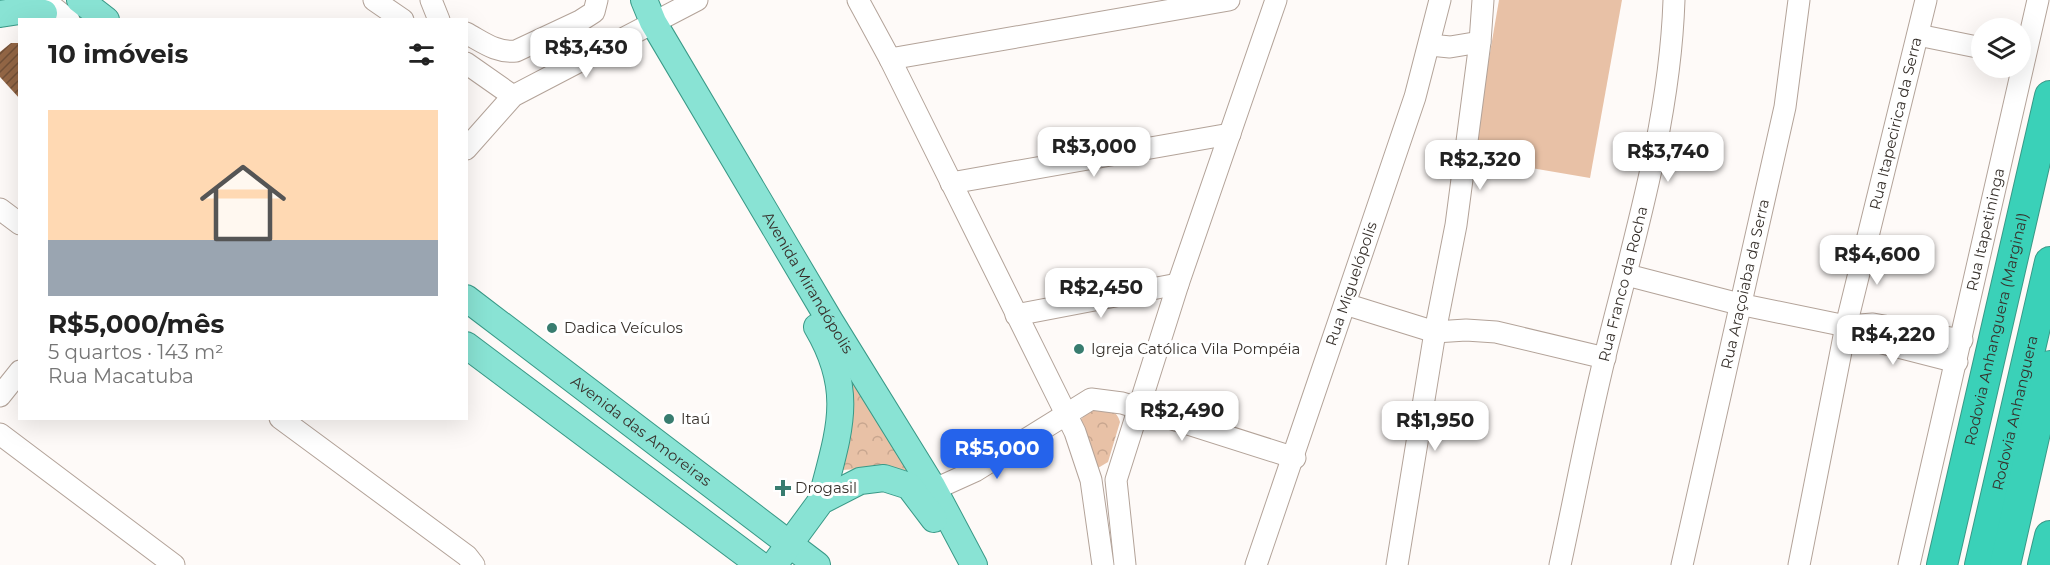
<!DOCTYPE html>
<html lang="pt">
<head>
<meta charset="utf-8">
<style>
  body { margin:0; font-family:Montserrat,sans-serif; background:#f6f6f6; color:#222; height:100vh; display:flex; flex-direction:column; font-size:22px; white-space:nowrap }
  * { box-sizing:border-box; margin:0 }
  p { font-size:20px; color:#767676 }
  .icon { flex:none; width:33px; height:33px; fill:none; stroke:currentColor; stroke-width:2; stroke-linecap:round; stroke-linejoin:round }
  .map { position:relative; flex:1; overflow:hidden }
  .details { position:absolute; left:18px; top:18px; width:450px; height:402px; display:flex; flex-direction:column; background:#fff; border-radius:0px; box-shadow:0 6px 24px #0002 }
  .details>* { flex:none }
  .tools { position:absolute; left:1971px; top:18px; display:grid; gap:12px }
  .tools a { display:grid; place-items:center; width:60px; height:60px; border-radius:50%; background:#fff; box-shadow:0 6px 24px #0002; font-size:30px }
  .price { position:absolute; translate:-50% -51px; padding:0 14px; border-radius:12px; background:#fff; color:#222; font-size:20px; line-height:39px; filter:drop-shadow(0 2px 3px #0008) }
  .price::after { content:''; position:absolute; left:50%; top:36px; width:18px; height:14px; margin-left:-9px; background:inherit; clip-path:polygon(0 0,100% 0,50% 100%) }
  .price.current { background:#2563eb; color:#fff }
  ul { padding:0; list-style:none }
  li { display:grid; align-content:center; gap:12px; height:318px; padding:0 30px }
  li+li { border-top:2px solid #e0e0e0 }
  li span { display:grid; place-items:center; height:186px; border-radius:0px; color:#555 }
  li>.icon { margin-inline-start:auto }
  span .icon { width:108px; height:108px; fill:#fffc; stroke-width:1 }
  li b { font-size:26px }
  h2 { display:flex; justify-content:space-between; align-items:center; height:72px; padding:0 30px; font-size:26px }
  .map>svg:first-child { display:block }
  .park { fill:url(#park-crowns) }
  .garden { fill:#e8c1a6 }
  .building { fill:url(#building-hatch) }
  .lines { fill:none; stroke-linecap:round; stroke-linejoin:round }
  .minor-casing { stroke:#b3a399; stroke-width:23 }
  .major-casing { stroke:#399987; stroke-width:28 }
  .highway-casing { stroke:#399987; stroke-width:32 }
  .minor { stroke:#fff; stroke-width:21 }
  .major { stroke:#89e3d4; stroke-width:26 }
  .highway { stroke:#3ad1b8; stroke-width:30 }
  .poi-dot { fill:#387c6f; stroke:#fff; stroke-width:2 }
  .labels { text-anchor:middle; stroke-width:6; stroke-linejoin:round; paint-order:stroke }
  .street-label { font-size:15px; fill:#37312c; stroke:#fff }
  .poi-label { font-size:15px; fill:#37312c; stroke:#fff; text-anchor:start }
</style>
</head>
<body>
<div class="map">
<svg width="2050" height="565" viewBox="0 0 2050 565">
  <defs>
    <pattern id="park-crowns" width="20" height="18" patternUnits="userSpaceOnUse" patternTransform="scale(1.5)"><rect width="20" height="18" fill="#e8c1a6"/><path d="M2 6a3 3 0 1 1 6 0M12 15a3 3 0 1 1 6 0" fill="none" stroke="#c8a68f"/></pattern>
    <pattern id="building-hatch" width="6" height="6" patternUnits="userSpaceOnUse" patternTransform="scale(1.5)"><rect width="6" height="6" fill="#946746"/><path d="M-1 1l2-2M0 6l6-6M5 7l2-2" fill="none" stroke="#735138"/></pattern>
  </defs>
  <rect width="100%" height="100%" fill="#fefaf8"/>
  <path class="park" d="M852 374 908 471 890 467 842 470 851 412Z
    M1098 409C1109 410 1117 410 1120 422L1108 462 1098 468 1079 421 1090 411Z"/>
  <path class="garden" d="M1499 0H1622L1590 178 1472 158Z"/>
  <path class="building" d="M11 43H20V99L0 77V52Z"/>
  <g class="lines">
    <defs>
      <g id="minor">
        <path d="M44 0 69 20"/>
        <path d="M374 0 403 20"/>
        <path d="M431 0 439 20"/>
        <path d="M858 0 890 59 1075 432 1091 480 1103 565"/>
        <path d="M466 33C483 42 496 53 516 51L580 21 594 12 597 0"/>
        <path d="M1918 35 1982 48"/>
        <path d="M1430 45 1450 47 1480 42"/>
        <path d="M890 59 1229 0"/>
        <path d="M466 63 513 96"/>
        <path d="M466 149 513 96 697 0"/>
        <path d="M951 183 1230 134"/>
        <path d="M0 209 20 224"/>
        <path d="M1627 275 1739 304 1846 326 1873 324 1962 340"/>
        <path d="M1345 304 1435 332 1466 330 1496 332 1605 358"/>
        <path d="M1016 315 1178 284"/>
        <path d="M1846 326 1871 340 1957 362"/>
        <path d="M0 396 20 371"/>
        <path d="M280 418 467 556 474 565"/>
        <path d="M0 434 174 565"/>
        <path d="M919 486 944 485 975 471 1091 399 1122 403 1295 458"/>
        <path d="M1125 565 1116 480 1178 284 1276 0"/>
        <path id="s1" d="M1256 565 1415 97 1440 0"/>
        <path d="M1397 565 1435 332 1456 225 1480 42 1483 0"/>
        <path id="s2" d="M1560 565C1575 496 1588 425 1605 356 1634 239 1670 121 1674 0"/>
        <path id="s3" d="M1682 565 1785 107 1799 0"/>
        <path id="s4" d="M1799 565 1846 326 1926 0"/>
        <path id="s5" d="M1909 565 2038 0"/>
      </g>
      <g id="major">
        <path d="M80 0 106 20"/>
        <path id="s6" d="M644 0 653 22 830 321 932 486 974 565"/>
        <path d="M0 14 26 10 44 13"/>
        <path id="s7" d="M466 298 817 565"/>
        <path d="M817 327C856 393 838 433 821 501"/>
        <path d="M466 345 760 565"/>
        <path d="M774 565 821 501 860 481 884 478 909 486 934 519"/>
      </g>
      <g id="highway">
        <path id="s8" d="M1942 565 2050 96"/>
        <path id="s9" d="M1980 565 2050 262"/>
        <path d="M2005 565 2050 366"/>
        <path d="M2043 565 2050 536"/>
      </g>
    </defs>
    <use href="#minor" class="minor-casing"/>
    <use href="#major" class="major-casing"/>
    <use href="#highway" class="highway-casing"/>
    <use href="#minor" class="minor"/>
    <use href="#major" class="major"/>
    <use href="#highway" class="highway"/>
  </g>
  <g class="poi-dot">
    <circle cx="552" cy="328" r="6"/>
    <circle cx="1079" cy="349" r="6"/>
    <circle cx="669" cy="419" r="6"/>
    <path d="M780 479h6v6h6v6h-6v6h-6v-6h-6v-6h6z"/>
  </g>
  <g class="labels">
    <g class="street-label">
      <text dy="5" stroke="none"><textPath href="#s4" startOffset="452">Rua Itapecirica da Serra</textPath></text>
      <text dy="5" stroke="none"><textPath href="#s5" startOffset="344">Rua Itapetininga</textPath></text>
      <text dy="5" stroke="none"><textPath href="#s6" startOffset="327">Avenida Mirandópolis</textPath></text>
      <text dy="5" stroke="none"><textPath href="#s2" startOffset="288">Rua Franco da Rocha</textPath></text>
      <text dy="5" stroke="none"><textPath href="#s3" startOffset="288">Rua Araçoiaba da Serra</textPath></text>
      <text dy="5" stroke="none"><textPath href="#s1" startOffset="297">Rua Miguelópolis</textPath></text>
      <text dy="5" stroke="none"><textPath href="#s8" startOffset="242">Rodovia Anhanguera (Marginal)</textPath></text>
      <text dy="5" stroke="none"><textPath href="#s9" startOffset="156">Rodovia Anhanguera</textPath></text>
      <text dy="5" stroke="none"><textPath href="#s7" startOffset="220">Avenida das Amoreiras</textPath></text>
    </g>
    <g class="poi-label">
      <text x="564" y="333">Dadica Veículos</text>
      <text x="1091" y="354">Igreja Católica Vila Pompéia</text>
      <text x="681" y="424">Itaú</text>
      <text x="795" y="493">Drogasil</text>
    </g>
  </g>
</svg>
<div class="tools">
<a><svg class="icon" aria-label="layers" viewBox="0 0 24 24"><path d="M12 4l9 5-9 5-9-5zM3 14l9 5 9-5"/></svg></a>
</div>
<b class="price" style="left:586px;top:79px">R$3,430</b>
<b class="price" style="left:1094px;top:178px">R$3,000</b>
<b class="price" style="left:1668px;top:183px">R$3,740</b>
<b class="price" style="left:1480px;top:191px">R$2,320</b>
<b class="price" style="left:1877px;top:286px">R$4,600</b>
<b class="price" style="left:1101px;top:319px">R$2,450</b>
<b class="price" style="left:1893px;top:366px">R$4,220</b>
<b class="price" style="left:1182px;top:442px">R$2,490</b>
<b class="price" style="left:1435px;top:452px">R$1,950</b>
<b class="price current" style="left:997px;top:480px">R$5,000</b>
<section class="details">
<h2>10 imóveis<svg class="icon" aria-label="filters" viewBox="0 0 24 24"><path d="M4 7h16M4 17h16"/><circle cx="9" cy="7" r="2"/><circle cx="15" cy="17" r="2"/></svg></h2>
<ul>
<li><span style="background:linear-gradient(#ffd9b3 70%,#9aa5b1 0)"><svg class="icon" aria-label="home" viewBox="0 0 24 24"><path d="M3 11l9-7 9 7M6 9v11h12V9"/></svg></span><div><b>R$5,000/mês</b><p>5 quartos · 143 m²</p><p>Rua Macatuba</p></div></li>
</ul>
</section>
</div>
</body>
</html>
